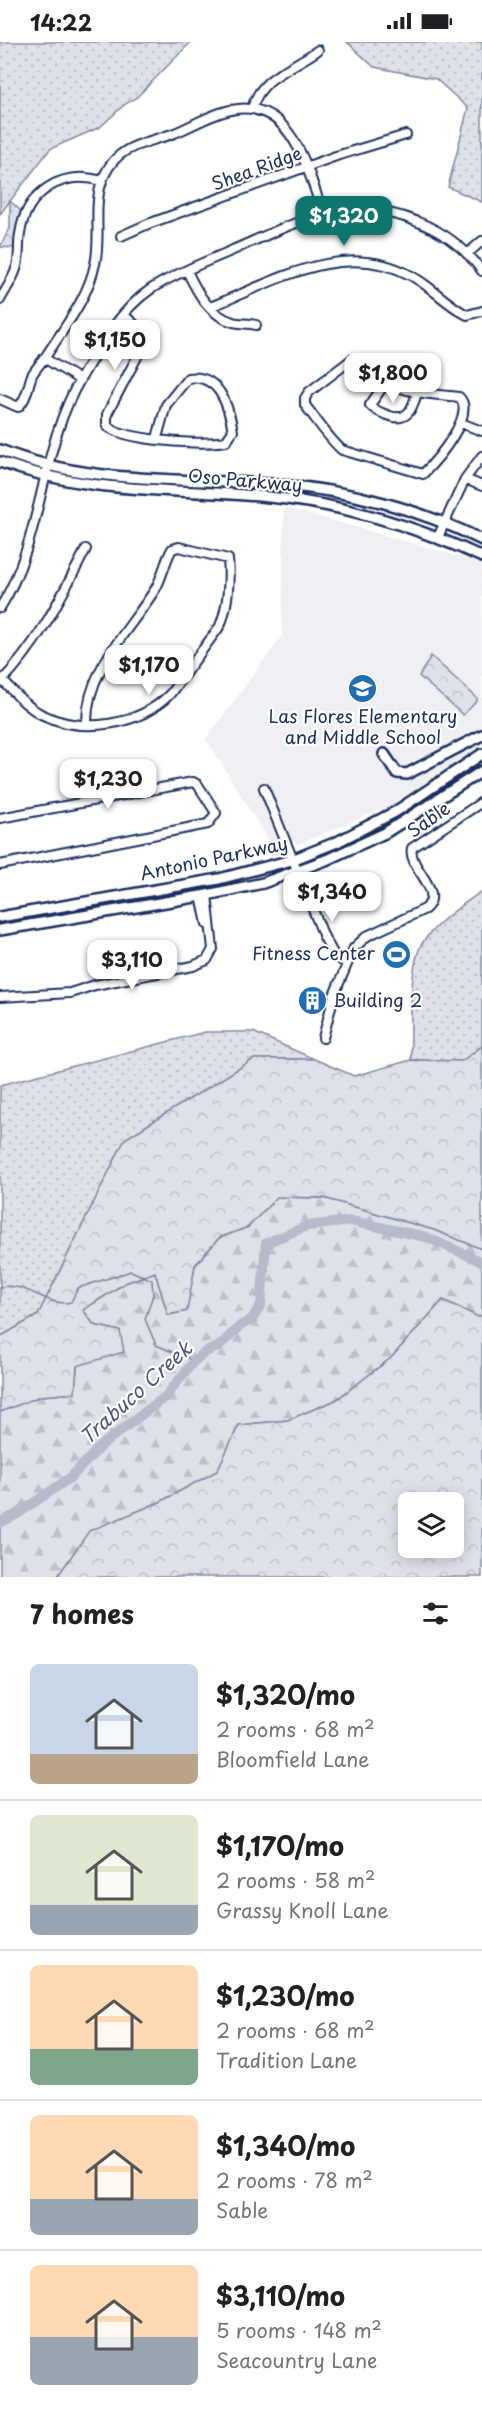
<!DOCTYPE html>
<html lang="en">
<head>
<meta charset="utf-8">
<style>
  body { margin:0; font-family:"Playpen Sans",sans-serif; background:#f6f6f6; color:#202124; height:100vh; display:flex; flex-direction:column; font-size:22px; white-space:nowrap }
  * { box-sizing:border-box; margin:0 }
  p { font-size:20px; color:#757577 }
  .icon { flex:none; width:33px; height:33px; fill:none; stroke:currentColor; stroke-width:2; stroke-linecap:round; stroke-linejoin:round }
  .map { position:relative; height:1535px; overflow:hidden }
  .sheet { display:flex; flex-direction:column; background:#fff; flex:1 }
  .sheet>* { flex:none }
  .fabs { position:absolute; left:398px; top:1450px; display:grid; gap:12px }
  .fabs a { display:grid; place-items:center; width:66px; height:66px; border-radius:9px; background:#fff; box-shadow:0 3px 15px #0003; font-size:30px }
  .price { position:absolute; translate:-50% -51px; padding:0 14px; border-radius:12px; background:#fff; color:#222; font-size:20px; line-height:39px; filter:drop-shadow(0 2px 3px #0008) }
  .price::after { content:''; position:absolute; left:50%; top:36px; width:18px; height:14px; margin-left:-9px; background:inherit; clip-path:polygon(0 0,100% 0,50% 100%) }
  .price.selected { background:#0f766e; color:#fff }
  ul { padding:0; list-style:none }
  li { display:flex; align-items:center; gap:18px; height:150px; padding:0 30px }
  li+li { border-top:2px solid #e0e0e0 }
  li span { display:grid; place-items:center; flex:none; width:168px; height:120px; border-radius:9px; color:#555 }
  li>.icon { margin-inline-start:auto }
  span .icon { width:72px; height:72px; fill:#fffc; stroke-width:1 }
  li b { font-size:26px }
  h2 { display:flex; justify-content:space-between; align-items:center; height:72px; padding:0 30px; font-size:26px }
  .status { display:flex; justify-content:space-between; align-items:center; height:42px; padding:0 30px; background:#fff; direction:ltr }
  .status svg { height:16px; fill:currentColor }
  .map>svg:first-child { display:block }
  .built { fill:#eff0f4 }
  .grass { fill:url(#grass-dots); stroke:#7c88a2; stroke-width:1.5 }
  .forest { fill:url(#forest-firs); stroke:#7c88a2; stroke-width:1.5 }
  .park { fill:url(#park-crowns); stroke:#7c88a2; stroke-width:1.5; fill-rule:evenodd }
  .lines { fill:none; stroke-linecap:round; stroke-linejoin:round }
  .stream { stroke:#77839f; stroke-width:1.5 }
  .river { stroke:#b5bbca; stroke-width:10 }
  .minor-casing { stroke:#1b2f5e; stroke-width:12 }
  .major-casing { stroke:#1b2f5e; stroke-width:14 }
  .minor { stroke:#fff; stroke-width:8 }
  .major { stroke:#fff; stroke-width:9 }
  .labels { text-anchor:middle; stroke-width:4.5; stroke-linejoin:round; paint-order:stroke }
  .street-label { font-size:18px; fill:#1b2f5e; stroke:#fff }
  .poi-label { font-size:18px; fill:#1b2f5e; stroke:#fff }
  .water-label { font-size:20px; font-style:italic; fill:#49597e; stroke:#fff }
</style>
</head>
<body>
<div class="status"><b>14:22</b><svg viewBox="0 0 49 12"><path d="M0 12V9h3v3zM5 12V6h3v6zM10 12V3h3v9zM15 12V0h3v12zM26 1h20v11H26zM47 4h2v5h-2z"/></svg></div>
<div class="map">
<svg width="482" height="1535" viewBox="0 0 482 1535">
  <defs>
    <pattern id="grass-dots" width="8" height="8" patternUnits="userSpaceOnUse" patternTransform="scale(1.5)"><rect width="8" height="8" fill="#dee1e7"/><path d="M2 2h.1M6 6h.1" fill="none" stroke="#bec1c9" stroke-width="1.8" stroke-linecap="round"/></pattern>
    <pattern id="forest-firs" width="22" height="20" patternUnits="userSpaceOnUse" patternTransform="scale(1.5)"><rect width="22" height="20" fill="#dee1e7"/><path d="M5 1l3.5 6h-7zM16 11l3.5 6h-7z" fill="#bec1c9"/></pattern>
    <pattern id="park-crowns" width="20" height="18" patternUnits="userSpaceOnUse" patternTransform="scale(1.5)"><rect width="20" height="18" fill="#dee1e7"/><path d="M2 6a3 3 0 1 1 6 0M12 15a3 3 0 1 1 6 0" fill="none" stroke="#bec1c9"/></pattern>
  </defs>
  <rect width="100%" height="100%" fill="#fff"/>
  <filter id="ink" filterUnits="userSpaceOnUse"><feTurbulence type="fractalNoise" baseFrequency=".0167" numOctaves="2"/><feDisplacementMap in="SourceGraphic" scale="12" xChannelSelector="R" yChannelSelector="G"/><feConvolveMatrix kernelMatrix="1 2 1 2 8 2 1 2 1" color-interpolation-filters="sRGB"/></filter>
  <g filter="url(#ink)">
    <path class="built" d="M284 465 482 521V707L418 752 298 802 292 798 274 807 206 697 282 594Z"/>
    <path class="grass" d="M0 0H191L137 55 124 63 100 85 50 107 0 172Z
      M347 0H482V160L448 145 468 66 436 37 374 25Z
      M482 849V1004L462 1019 411 1018C411 991 408 921 423 900 437 880 462 863 482 849Z
      M205 990H253L314 1017H254L125 1097 38 1273 0 1295V1043Z"/>
    <path class="forest" d="M277 1155 324 1156 434 1188 482 1207V1273L478 1275 443 1258 391 1316 336 1358 288 1378 239 1383 217 1429 160 1460 90 1489 57 1535H0V1370L41 1354 75 1351 77 1324 120 1289 94 1283 83 1268 125 1241 155 1230 168 1273 186 1269 195 1224 219 1196 248 1185Z"/>
    <path class="park" d="M10 159 20 168 16 206 0 205 10 186Z
      M431 614 477 656V659L463 673 419 634Z
      M482 1004V1207L434 1188 324 1156 277 1155 248 1185 219 1196 195 1223 187 1269 168 1273 155 1230 125 1241 83 1268 94 1283 120 1289 124 1310 77 1324 75 1351 41 1354 0 1370V1295L38 1273 125 1097 254 1017H314L354 1034 411 1018 462 1019Z
      M443 1258 478 1275 482 1273V1535H57L89 1489 160 1460 217 1429 239 1383 288 1378 336 1358 391 1316ZM408 1461H453V1506H408Z"/>
    <g class="lines">
      <path class="stream" d="M0 1245C30 1240 47 1266 71 1260L78 1246 131 1229 152 1238 153 1253 145 1277 156 1303 194 1319"/>
      <path class="river" d="M0 1481 19 1471 71 1435 102 1403 166 1354 194 1319 207 1309 218 1305 240 1284 252 1277 261 1263 266 1201 307 1184 351 1179 426 1195 482 1220"/>
      <defs>
        <path id="minor" d="M252 67C260 34 294 26 318 8
          M121 194 148 182 336 114 406 93
          M467 212 482 199
          M187 229C197 250 209 273 233 280 240 282 248 281 256 283
          M0 258C6 247 14 236 17 224 20 213 18 202 20 192 26 150 62 127 102 139
          M210 265C274 240 342 197 410 233 431 244 446 262 467 273L482 269
          M124 273 143 290 146 298 107 372V384C126 399 201 403 226 399L233 389C229 366 220 331 188 336L166 363 157 396
          M44 316 80 338
          M351 318C364 320 373 334 386 340 409 352 433 352 459 355 477 372 436 419 423 432L342 408C329 397 316 377 305 363V356L309 350Z
          M386 340 370 363C375 369 380 370 387 373 407 381 412 368 417 351
          M0 357 18 365C27 358 28 343 32 333 36 326 42 320 46 314 64 286 88 256 95 222 102 193 91 160 105 132 119 103 144 102 172 92 191 85 210 72 231 68 292 55 308 129 323 172
          M461 381 482 389
          M465 437 482 444
          M438 495 465 437 482 414
          M0 566C44 496 39 407 81 336 99 305 120 268 151 247 175 231 206 220 233 208 297 180 347 151 418 180 443 190 466 207 482 229
          M0 636C13 649 26 665 43 673 83 692 139 684 170 652L220 584C228 564 230 538 228 517L179 505 172 507C165 519 163 533 156 546 130 588 86 628 87 681
          M1 640C39 601 61 555 86 507
          M264 746 324 895 334 913 347 922
          M0 776 193 740 198 743 216 771 208 782 0 823
          M201 854 207 882 210 884
          M0 955 70 951 95 943 193 924 207 918 213 907 207 853
          M323 996 334 953 354 906 367 894 425 867C446 848 407 826 412 806L482 760"/>
        <path id="major" d="M0 408C89 444 186 435 280 443 348 448 420 467 482 498
          M0 420C94 454 173 445 269 455 343 462 415 484 482 515
          M384 712 397 731 407 732 482 693
          M0 875 219 837 292 818 337 800 395 770 482 712
          M0 888 207 853 263 841 326 818 385 791 482 729"/>
      </defs>
      <use href="#minor" class="minor-casing"/>
      <use href="#major" class="major-casing"/>
      <use href="#minor" class="minor"/>
      <use href="#major" class="major"/>
    </g>
  </g>
  <defs>
    <symbol id="school-disc" viewBox="-11 -11 22 22"><circle r="9.5" fill="#1f6fb2" stroke="#fff"/><path d="M0-5L7-2L0 1L-7-2ZM-4 1L0 2.5L4 1V4Q0 6-4 4Z" fill="#fff"/></symbol>
    <symbol id="stadium-disc" viewBox="-11 -11 22 22"><circle r="9.5" fill="#1f6fb2" stroke="#fff"/><path d="M0-5a6.5 5 0 1 0 0 10a6.5 5 0 1 0 0-10ZM-3.5-1.8h7v3.6h-7Z" fill="#fff"/></symbol>
    <symbol id="building-disc" viewBox="-11 -11 22 22"><circle r="9.5" fill="#1f6fb2" stroke="#fff"/><path d="M-4-6H4V6H1V3H-1V6H-4ZM-2.5-4.3h1.7v1.8h-1.7ZM.8-4.3h1.7v1.8H.8ZM-2.5-1h1.7V.8h-1.7ZM.8-1h1.7V.8H.8Z" fill="#fff"/></symbol>
  </defs>
  <g fill-rule="evenodd">
    <use href="#school-disc" x="346" y="630" width="33" height="33"/>
    <use href="#stadium-disc" x="380" y="896" width="33" height="33"/>
    <use href="#building-disc" x="296" y="942" width="33" height="33"/>
  </g>
  <g class="labels">
    <g class="street-label">
      <text transform="translate(257 127) rotate(-20)" y="6">Shea Ridge</text>
      <text transform="translate(245 439) rotate(5)" y="6">Oso Parkway</text>
      <text transform="translate(429 778) rotate(-35)" y="6">Sable</text>
      <text transform="translate(214 817) rotate(-12)" y="6">Antonio Parkway</text>
    </g>
    <g class="poi-label">
      <text x="363" y="681">Las Flores Elementary<tspan x="363" dy="21">and Middle School</tspan></text>
      <text x="375" y="918" text-anchor="end">Fitness Center</text>
      <text x="333" y="965" text-anchor="start">Building 2</text>
    </g>
    <g class="water-label">
      <text transform="translate(136 1351) rotate(-42)" y="7">Trabuco Creek</text>
    </g>
  </g>
</svg>
<div class="fabs">
<a><svg class="icon" aria-label="layers" viewBox="0 0 24 24"><path d="M12 4l9 5-9 5-9-5zM3 14l9 5 9-5"/></svg></a>
</div>
<b class="price selected" style="left:344px;top:205px">$1,320</b>
<b class="price" style="left:115px;top:329px">$1,150</b>
<b class="price" style="left:393px;top:362px">$1,800</b>
<b class="price" style="left:149px;top:654px">$1,170</b>
<b class="price" style="left:108px;top:768px">$1,230</b>
<b class="price" style="left:332px;top:881px">$1,340</b>
<b class="price" style="left:132px;top:949px">$3,110</b>
</div>
<section class="sheet">
<h2>7 homes<svg class="icon" aria-label="filters" viewBox="0 0 24 24"><path d="M4 7h16M4 17h16"/><circle cx="9" cy="7" r="2"/><circle cx="15" cy="17" r="2"/></svg></h2>
<ul>
<li><span style="background:linear-gradient(#c9d6e8 75%,#b9a48a 0)"><svg class="icon" aria-label="home" viewBox="0 0 24 24"><path d="M3 11l9-7 9 7M6 9v11h12V9"/></svg></span><div><b>$1,320/mo</b><p>2 rooms · 68 m²</p><p>Bloomfield Lane</p></div></li>
<li><span style="background:linear-gradient(#dfe7d0 75%,#9aa5b1 0)"><svg class="icon" aria-label="home" viewBox="0 0 24 24"><path d="M3 11l9-7 9 7M6 9v11h12V9"/></svg></span><div><b>$1,170/mo</b><p>2 rooms · 58 m²</p><p>Grassy Knoll Lane</p></div></li>
<li><span style="background:linear-gradient(#ffd9b3 70%,#7fa58c 0)"><svg class="icon" aria-label="home" viewBox="0 0 24 24"><path d="M3 11l9-7 9 7M6 9v11h12V9"/></svg></span><div><b>$1,230/mo</b><p>2 rooms · 68 m²</p><p>Tradition Lane</p></div></li>
<li><span style="background:linear-gradient(#ffd9b3 70%,#9aa5b1 0)"><svg class="icon" aria-label="home" viewBox="0 0 24 24"><path d="M3 11l9-7 9 7M6 9v11h12V9"/></svg></span><div><b>$1,340/mo</b><p>2 rooms · 78 m²</p><p>Sable</p></div></li>
<li><span style="background:linear-gradient(#ffd9b3 60%,#9aa5b1 0)"><svg class="icon" aria-label="home" viewBox="0 0 24 24"><path d="M3 11l9-7 9 7M6 9v11h12V9"/></svg></span><div><b>$3,110/mo</b><p>5 rooms · 148 m²</p><p>Seacountry Lane</p></div></li>
</ul>
</section>
</body>
</html>
